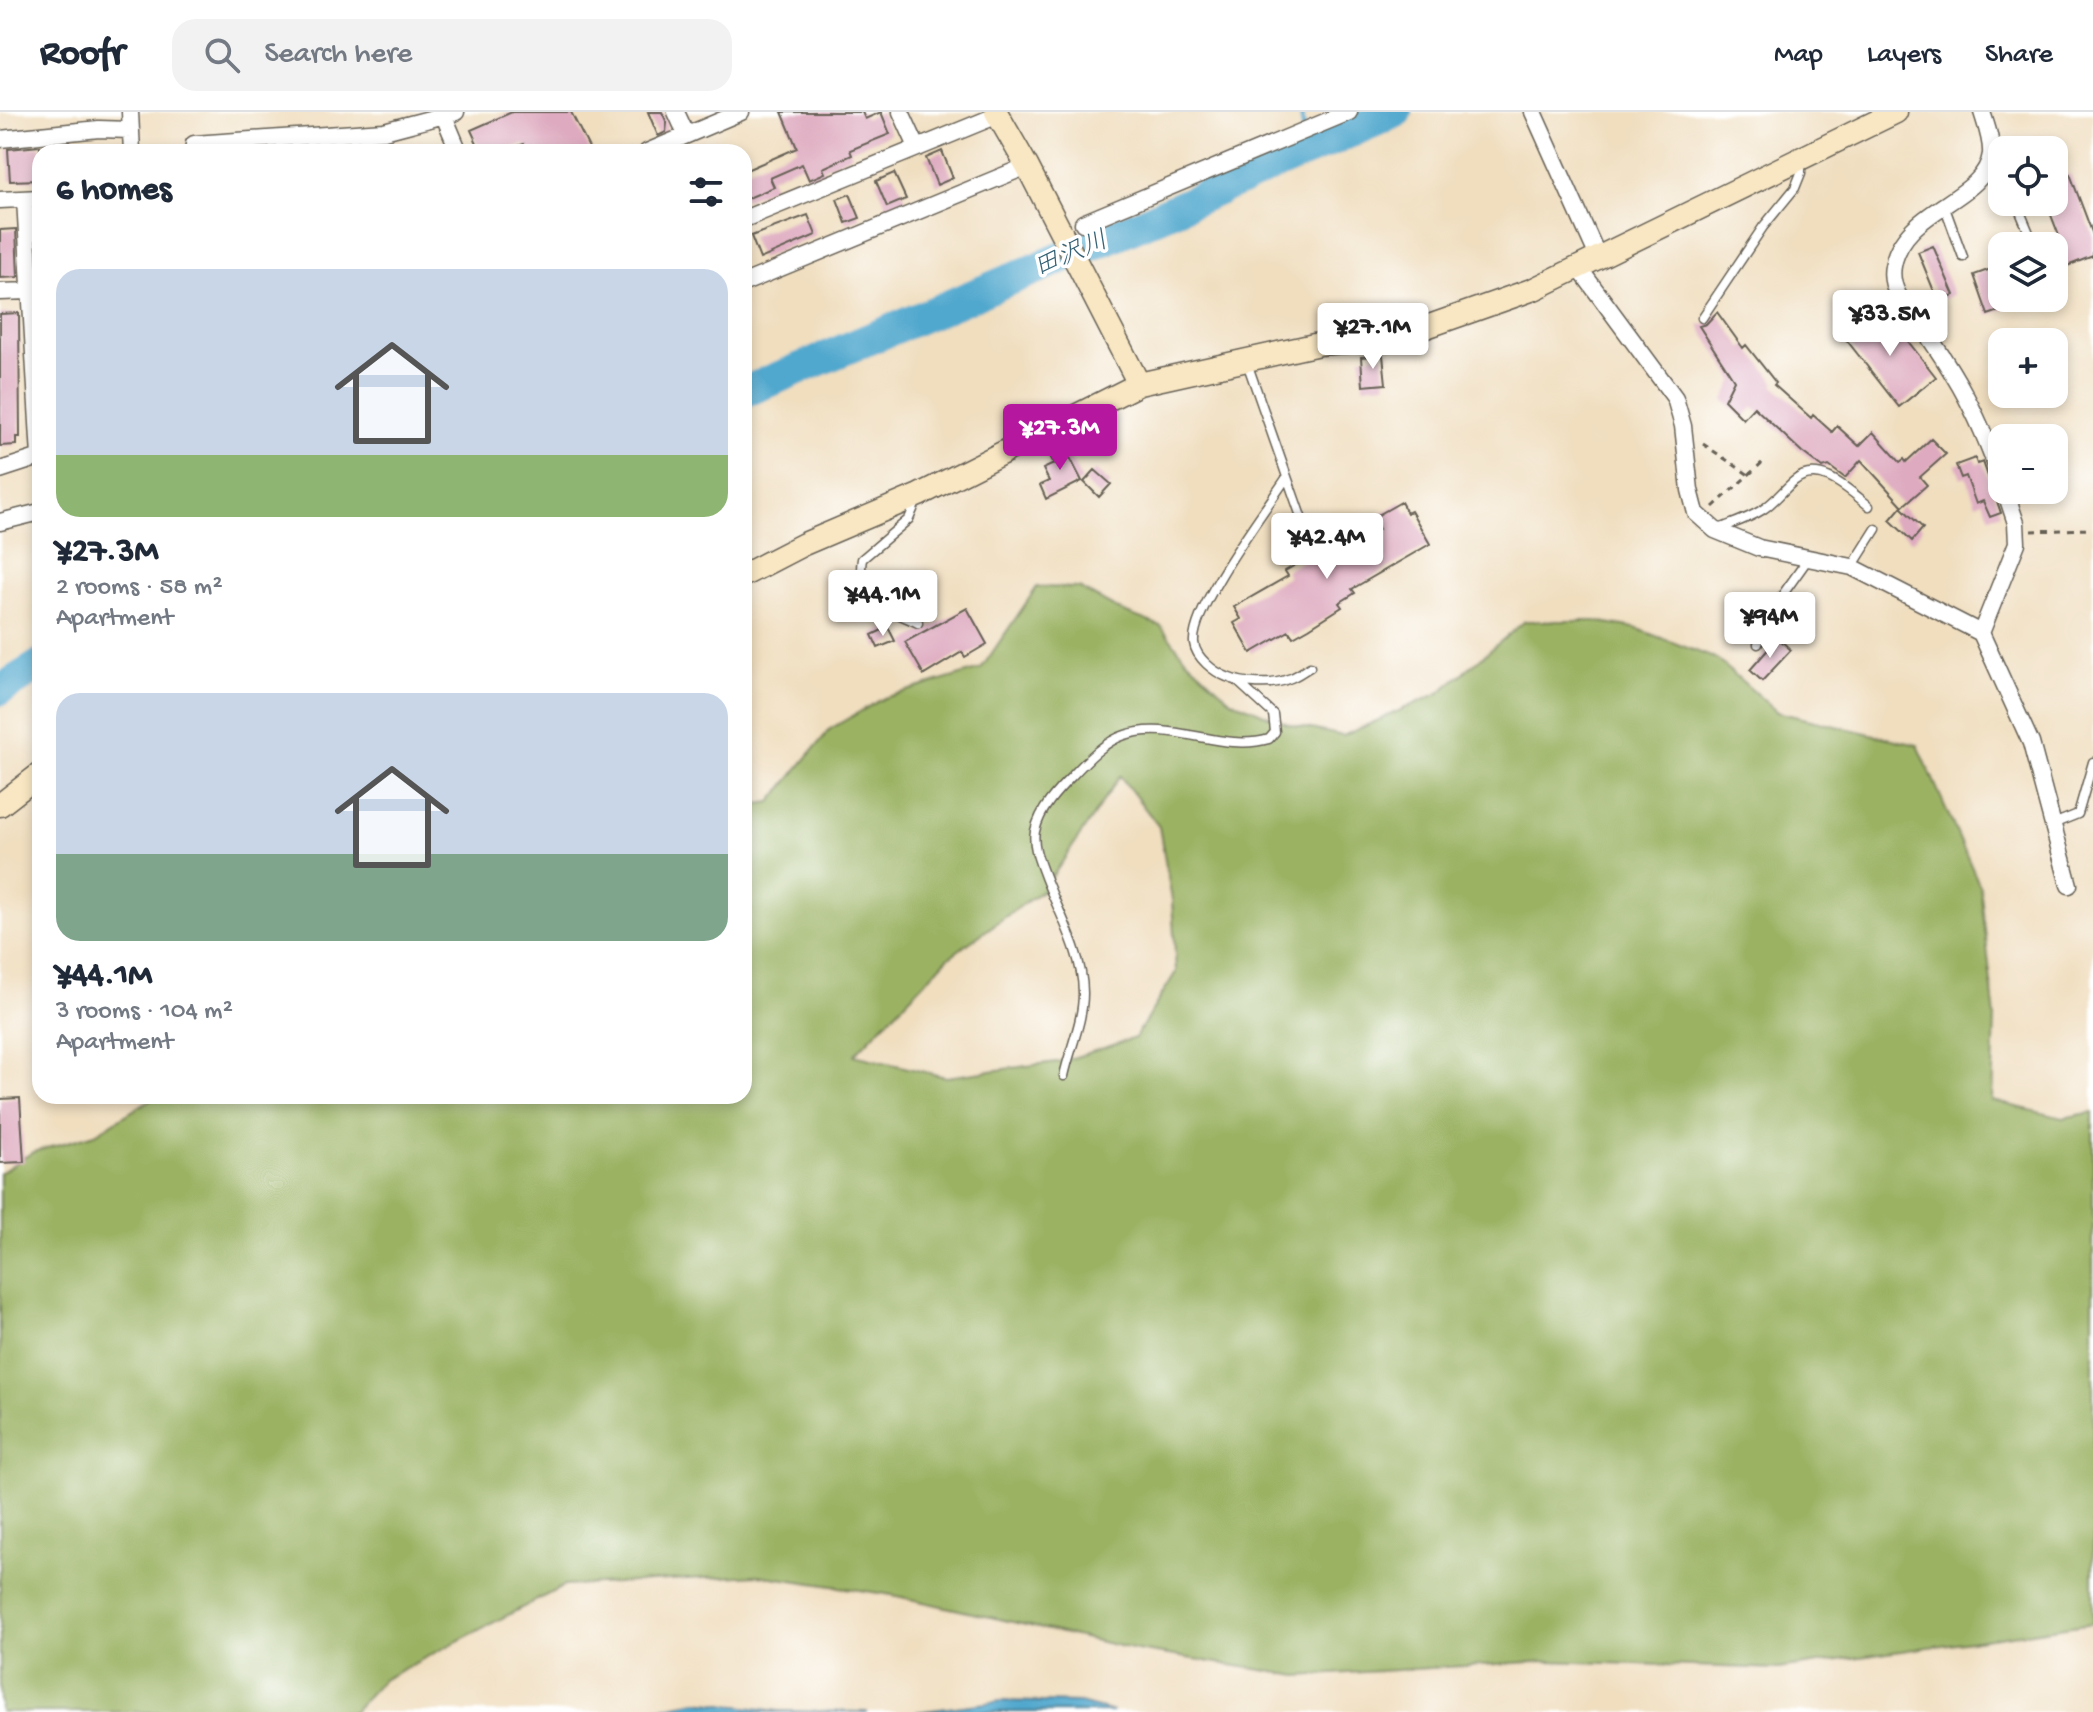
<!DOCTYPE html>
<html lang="en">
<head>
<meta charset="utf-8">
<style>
  body { margin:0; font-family:"Gochi Hand","Klee One",sans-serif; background:#f2f2f3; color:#1f2937; height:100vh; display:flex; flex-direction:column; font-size:30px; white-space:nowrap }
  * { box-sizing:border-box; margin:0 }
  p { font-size:26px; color:#747a83 }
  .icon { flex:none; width:44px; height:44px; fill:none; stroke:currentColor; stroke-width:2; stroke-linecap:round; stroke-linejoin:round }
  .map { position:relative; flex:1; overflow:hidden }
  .details { position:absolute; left:32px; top:32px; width:720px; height:960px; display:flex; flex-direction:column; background:#fff; border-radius:24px; box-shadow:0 4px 12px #0003 }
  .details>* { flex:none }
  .tools { position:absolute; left:1988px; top:24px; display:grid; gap:16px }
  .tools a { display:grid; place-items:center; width:80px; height:80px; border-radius:16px; background:#fff; box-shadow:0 4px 12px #0003; font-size:40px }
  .price { position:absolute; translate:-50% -68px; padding:0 18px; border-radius:8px; background:#fff; color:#222; font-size:26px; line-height:52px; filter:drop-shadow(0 2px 4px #0008) }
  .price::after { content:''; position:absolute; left:50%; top:48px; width:24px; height:18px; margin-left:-12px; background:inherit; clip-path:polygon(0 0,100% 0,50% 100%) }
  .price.current { background:#b5179e; color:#fff }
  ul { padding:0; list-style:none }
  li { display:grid; align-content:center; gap:16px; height:424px; padding:0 24px }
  li span { display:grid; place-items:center; height:248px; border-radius:24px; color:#555 }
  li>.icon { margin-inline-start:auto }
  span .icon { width:144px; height:144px; fill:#fffc; stroke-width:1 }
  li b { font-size:34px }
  h2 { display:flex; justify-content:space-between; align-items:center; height:96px; padding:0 24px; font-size:34px }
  header { display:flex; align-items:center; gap:48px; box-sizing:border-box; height:112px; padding:0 40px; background:#fff; border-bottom:2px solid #e0e1e3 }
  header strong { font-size:38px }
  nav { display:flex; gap:44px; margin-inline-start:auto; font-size:28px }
  .search { width:560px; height:72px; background:#f2f2f3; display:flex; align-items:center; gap:20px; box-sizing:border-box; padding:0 28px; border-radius:24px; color:#747a83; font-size:30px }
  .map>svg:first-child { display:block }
  .forest { fill:#9bb264; stroke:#5c6740; stroke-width:2; fill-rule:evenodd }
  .water { fill:#51a8ce; stroke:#366275; stroke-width:2 }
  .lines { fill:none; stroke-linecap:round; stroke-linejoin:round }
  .stream { stroke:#51a8ce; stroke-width:5 }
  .river { stroke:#51a8ce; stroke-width:32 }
  .building { fill:#deaabf }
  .lane-casing { stroke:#666055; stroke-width:11 }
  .street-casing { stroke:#666055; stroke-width:19 }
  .secondary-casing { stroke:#666055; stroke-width:25 }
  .path { stroke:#666055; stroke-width:3; stroke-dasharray:6 6; stroke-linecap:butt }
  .lane { stroke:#fff; stroke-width:8 }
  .street { stroke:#fff; stroke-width:16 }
  .secondary { stroke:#f9e7c3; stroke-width:22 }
  .labels { text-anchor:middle; stroke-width:7; stroke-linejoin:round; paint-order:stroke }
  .water-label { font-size:26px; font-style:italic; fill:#366275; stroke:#fff }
</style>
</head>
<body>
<header>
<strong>Roofr</strong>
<div class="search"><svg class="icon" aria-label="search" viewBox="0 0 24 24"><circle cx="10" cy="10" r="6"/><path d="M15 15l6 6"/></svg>Search here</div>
<nav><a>Map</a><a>Layers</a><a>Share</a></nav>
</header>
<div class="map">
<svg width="2093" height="1600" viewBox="0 0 2093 1600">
  <rect width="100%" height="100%" fill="#fff"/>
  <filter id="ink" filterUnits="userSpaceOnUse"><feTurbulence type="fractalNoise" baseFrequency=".0125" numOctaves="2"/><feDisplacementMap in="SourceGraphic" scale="16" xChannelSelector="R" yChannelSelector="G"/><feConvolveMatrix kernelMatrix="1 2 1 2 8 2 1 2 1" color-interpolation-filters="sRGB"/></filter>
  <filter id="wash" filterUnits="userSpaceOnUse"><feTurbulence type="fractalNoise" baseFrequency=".006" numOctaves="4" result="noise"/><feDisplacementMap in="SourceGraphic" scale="32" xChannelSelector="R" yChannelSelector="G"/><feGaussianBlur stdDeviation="1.8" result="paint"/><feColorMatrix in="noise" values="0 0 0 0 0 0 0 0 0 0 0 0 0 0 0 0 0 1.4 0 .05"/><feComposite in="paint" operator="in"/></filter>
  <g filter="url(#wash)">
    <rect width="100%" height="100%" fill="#f0debf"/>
    <path class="forest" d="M1037 475 1079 476 1121 499 1161 514 1187 548 1231 588 1288 612 1343 624 1439 581 1525 509H1595L1635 516 1717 547 1777 600 1918 633 1980 774 1995 905 1992 989 2063 1006 2093 1000V1511L1778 1557 1548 1549 1298 1564 1137 1538 892 1483 758 1463 564 1474 382 1568 353 1600H0V1061L33 1040 95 1022 156 984H744V694L771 690 830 617 884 586 981 557ZM1120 664 1159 715 1172 788 1176 860 1135 926 1063 949 946 965 854 943 948 846 1044 777Z"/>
    <path class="water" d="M697 1589 778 1599 868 1600H639Z
      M1002 1589 1080 1591 1114 1600H916Z"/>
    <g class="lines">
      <path class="stream" d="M1301 0 1307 39"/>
      <path class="river" d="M744 280 1106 127 1396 0
        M0 578 40 553"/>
    </g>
    <g id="blocks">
      <path class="building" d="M512 0H571L591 40H528L524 32 500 40H481L471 18Z
        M648 0H662L667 11 666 20 658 24Z
        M782 0H862L865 7 881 0 890 22 850 38 852 43 823 56 825 61 809 68 802 52 770 66 774 75 744 88V59L797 36Z
        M40 34V68L10 69 8 37Z
        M942 39 953 66 937 73 926 46Z
        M894 61 906 87 887 95 876 69Z
        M2070 62 2093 123V144L2054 159V132L2061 129 2046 90H2054V68Z
        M850 82 860 106 846 111 837 87Z
        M808 103 816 123 760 147 751 124Z
        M16 117 18 165 0 166V118Z
        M1933 134 1954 183 1938 189 1918 140Z
        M2002 153V186H2005L2008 196 1988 203 1974 163Z
        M1882 196 1936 265 1899 295 1845 226Z
        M1717 200 1743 236 1746 233 1776 271 1774 273 1811 306 1813 303 1832 320 1837 314 1859 334 1873 320 1900 350 1904 347 1906 350 1931 327 1946 342 1920 365 1927 373 1903 394 1861 348 1845 366 1829 354 1823 356 1802 340 1754 295 1743 307 1724 288 1734 268 1699 214 1706 212Z
        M19 201 20 325H16V333L0 334V202Z
        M1383 243 1386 272 1363 274 1361 245Z
        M1062 330 1082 369 1046 387 1040 373 1049 369 1043 357 1054 352 1047 338Z
        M1975 346 1977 352 1983 350 2001 401 1990 405 1983 389 1976 392 1966 364 1961 366 1956 353Z
        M1095 358 1111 372 1099 385 1084 370Z
        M1401 390 1407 401 1411 399 1430 432 1352 477 1355 481 1339 491 1342 495 1309 516 1293 525 1289 519 1251 541 1234 511 1241 507 1234 495 1288 464 1285 459 1328 434 1338 452 1370 434 1365 425 1379 417 1373 406Z
        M1901 395 1923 416 1912 429 1890 408Z
        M967 496 987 532 965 545 962 540 924 563 905 530Z
        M888 515 895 529 878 536 872 523Z
        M1778 526 1791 538 1762 569 1750 558Z
        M20 986 24 1050 0 1051V987Z"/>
    </g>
  </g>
  <g filter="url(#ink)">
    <use href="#blocks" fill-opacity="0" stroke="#666055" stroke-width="2"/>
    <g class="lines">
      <defs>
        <path id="lane" d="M1994 41 2002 57
          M2016 90 2029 121
          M1944 93 1963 145
          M1702 206 1763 115 1795 76 1801 61V50
          M1246 248 1312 436
          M1287 365C1266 397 1191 496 1194 531 1196 546 1214 560 1227 565 1243 572 1272 574 1288 567 1296 565 1303 559 1310 555
          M917 388 909 407 862 447C855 487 887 497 918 511
          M1716 418C1731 412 1748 407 1762 398 1775 390 1783 378 1794 369 1819 348 1849 378 1869 394
          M1852 455 1876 417
          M1758 532 1766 506 1808 447
          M2053 712 2078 702 2093 650
          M1064 964C1070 936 1083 910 1083 881 1083 842 1059 801 1045 765 1040 751 1032 734 1035 719 1040 697 1057 679 1072 664 1086 649 1105 629 1125 623 1172 607 1221 641 1269 627L1275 620 1273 602 1237 569"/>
        <path id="street" d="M130 0 132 40
          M676 0 686 22
          M901 0 917 35
          M1533 0 1599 147
          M1982 0C1986 13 1992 28 1991 42 1985 89 1903 96 1893 154 1888 180 1910 199 1924 218 1937 236 1949 255 1960 274 1977 304 1991 338 2002 370
          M444 4 459 40
          M0 27 99 17 131 18
          M193 40 194 32 384 19 456 0
          M647 40 741 0
          M0 88 40 86
          M744 107 998 3
          M1083 111 1349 0
          M1579 156 1675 286 1683 314 1690 378 1696 401 1715 418 1759 436 1852 455 1981 521 2031 631 2069 773
          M744 171 1027 54
          M0 180 30 179
          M0 358 40 345 25 87
          M0 410 40 400
          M1981 521 2017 431 2016 411 2005 378"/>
        <path id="secondary" d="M996 0 1027 54 1139 272
          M744 463 804 432 919 383 1139 272 1319 232 1395 226 1534 177 1896 0
          M0 693 40 662"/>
      </defs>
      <use href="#lane" class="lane-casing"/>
      <use href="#street" class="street-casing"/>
      <use href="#secondary" class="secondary-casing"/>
      <path class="path" d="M1703 332 1749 363
        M1713 395 1765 348
        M2032 419 2091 417"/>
      <use href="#lane" class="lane"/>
      <use href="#street" class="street"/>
      <use href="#secondary" class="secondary"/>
    </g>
  </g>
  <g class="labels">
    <g class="water-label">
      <text transform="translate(1070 140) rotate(-23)" y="9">田沢川</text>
    </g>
  </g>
</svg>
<div class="tools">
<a><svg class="icon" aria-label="locate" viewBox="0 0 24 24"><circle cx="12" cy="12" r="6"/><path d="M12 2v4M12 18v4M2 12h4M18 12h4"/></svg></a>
<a><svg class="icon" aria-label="layers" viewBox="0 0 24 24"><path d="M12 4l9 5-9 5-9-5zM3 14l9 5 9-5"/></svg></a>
<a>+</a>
<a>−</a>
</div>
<b class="price" style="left:1890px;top:246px">¥33.5M</b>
<b class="price" style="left:1373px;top:259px">¥27.1M</b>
<b class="price current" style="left:1060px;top:360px">¥27.3M</b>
<b class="price" style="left:1327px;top:469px">¥42.4M</b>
<b class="price" style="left:883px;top:526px">¥44.1M</b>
<b class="price" style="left:1770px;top:548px">¥94M</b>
<section class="details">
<h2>6 homes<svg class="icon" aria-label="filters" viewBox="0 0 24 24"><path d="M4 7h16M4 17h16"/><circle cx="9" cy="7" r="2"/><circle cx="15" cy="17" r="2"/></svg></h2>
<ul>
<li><span style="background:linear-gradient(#c9d6e8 75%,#8fb573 0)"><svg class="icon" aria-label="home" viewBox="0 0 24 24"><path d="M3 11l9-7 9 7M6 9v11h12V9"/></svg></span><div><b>¥27.3M</b><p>2 rooms · 58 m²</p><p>Apartment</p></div></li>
<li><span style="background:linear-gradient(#c9d6e8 65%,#7fa58c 0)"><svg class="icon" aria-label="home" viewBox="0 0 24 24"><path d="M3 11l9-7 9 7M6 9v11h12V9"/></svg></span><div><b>¥44.1M</b><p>3 rooms · 104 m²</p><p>Apartment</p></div></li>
</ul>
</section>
</div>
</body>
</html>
